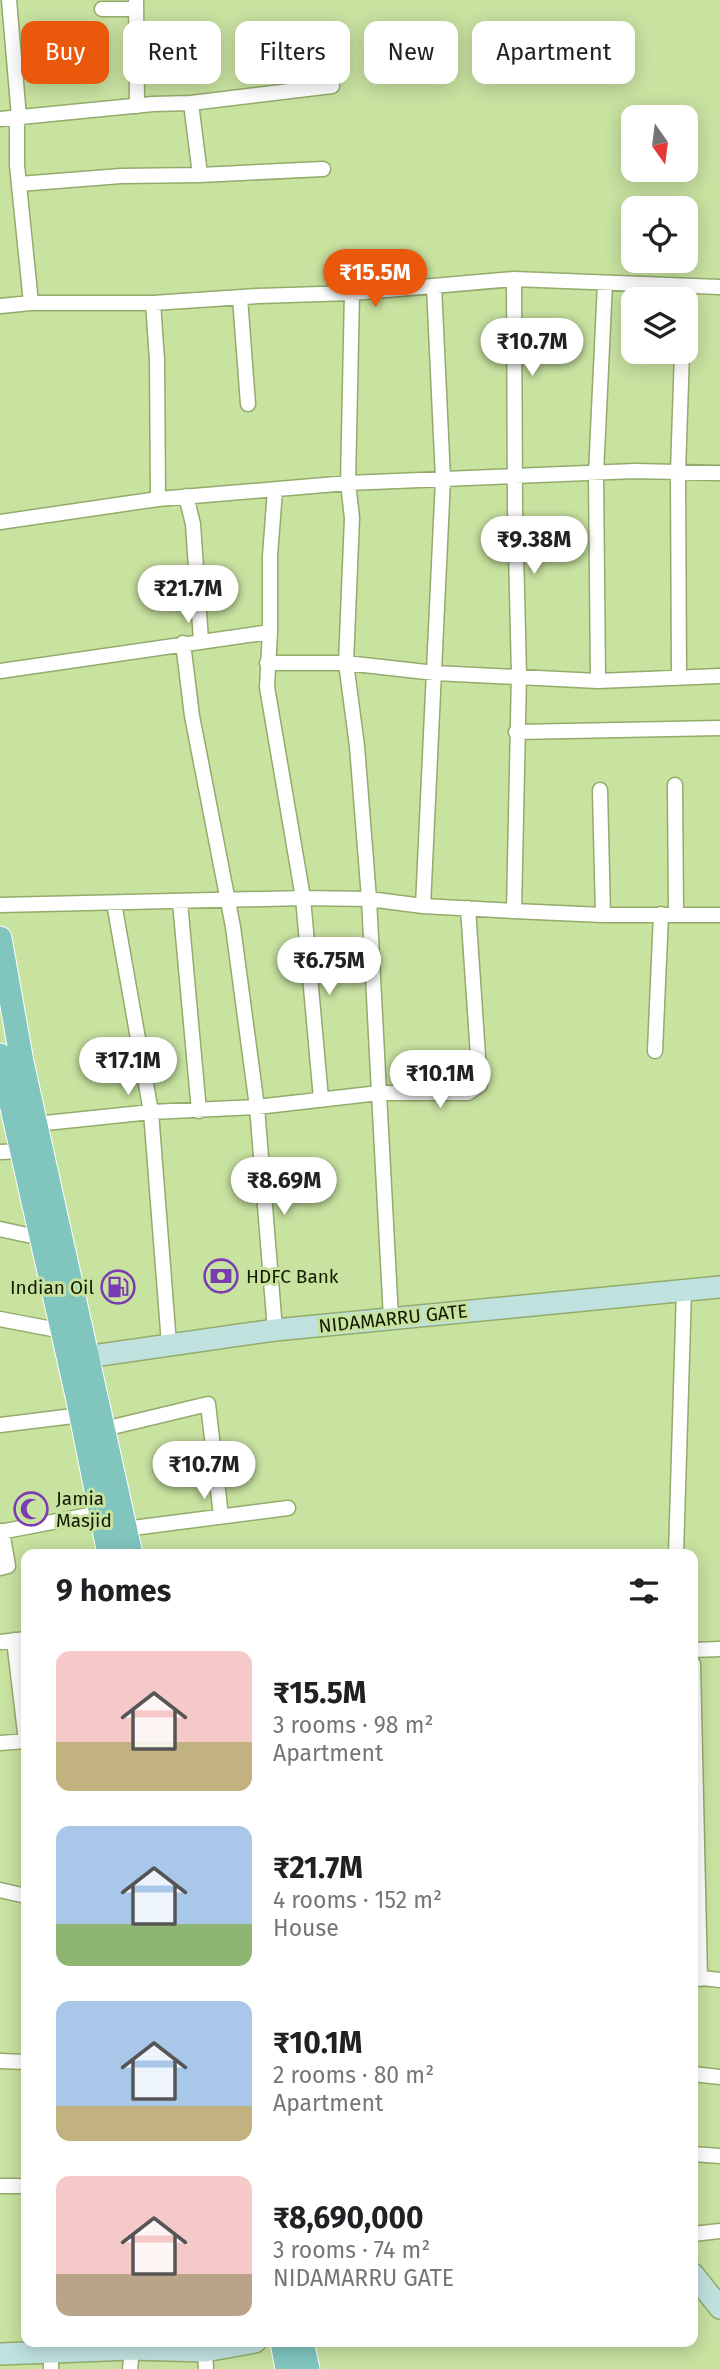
<!DOCTYPE html>
<html lang="en">
<head>
<meta charset="utf-8">
<style>
  body { margin:0; font-family:"Fira Sans",sans-serif; background:#f6f6f6; color:#202124; height:100vh; display:flex; flex-direction:column; font-size:26px; white-space:nowrap }
  * { box-sizing:border-box; margin:0 }
  p { font-size:23px; color:#757577 }
  .icon { flex:none; width:38px; height:38px; fill:none; stroke:currentColor; stroke-width:2; stroke-linecap:round; stroke-linejoin:round }
  .map { position:relative; flex:1; overflow:hidden }
  .panel { position:absolute; left:21px; top:1549px; width:677px; height:798px; display:flex; flex-direction:column; background:#fff; border-radius:14px; box-shadow:0 4px 18px #0003 }
  .panel>* { flex:none }
  .guide { position:absolute; left:21px; top:21px; width:679px; height:63px; display:flex; gap:14px }
  .needle { width:46px; rotate:166deg }
  .buttons { position:absolute; left:621px; top:105px; display:grid; gap:14px }
  .buttons a { display:grid; place-items:center; width:77px; height:77px; border-radius:14px; background:#fff; box-shadow:0 4px 18px #0003; font-size:35px }
  .price { position:absolute; translate:-50% -60px; padding:0 16px; border-radius:24px; background:#fff; color:#222; font-size:23px; line-height:46px; filter:drop-shadow(0 2px 4px #0008) }
  .price::after { content:''; position:absolute; left:50%; top:42px; width:21px; height:16px; margin-left:-10px; background:inherit; clip-path:polygon(0 0,100% 0,50% 100%) }
  .price.on { background:#ea580c; color:#fff }
  ul { padding:0; list-style:none }
  li { display:flex; align-items:center; gap:21px; height:175px; padding:0 35px }
  li span { display:grid; place-items:center; flex:none; width:196px; height:140px; border-radius:14px; color:#555 }
  li>.icon { margin-inline-start:auto }
  span .icon { width:84px; height:84px; fill:#fffc; stroke-width:1 }
  li b { font-size:30px }
  h2 { display:flex; justify-content:space-between; align-items:center; height:84px; padding:0 35px; font-size:30px }
  .chip { padding:0 24px; border-radius:14px; background:#fff; box-shadow:0 4px 18px #0003; font-size:24px; line-height:63px }
  .chip.on { background:#ea580c; color:#fff }
  .map>svg:first-child { display:block }
  .lines { fill:none; stroke-linecap:round; stroke-linejoin:round }
  .street-casing { stroke:#93ab6b; stroke-width:17 }
  .secondary-casing { stroke:#93ab6b; stroke-width:24 }
  .primary-casing { stroke:#fff; stroke-width:25 }
  .street { stroke:#fff; stroke-width:14 }
  .secondary { stroke:#c0e2df; stroke-width:21 }
  .primary { stroke:#81c5bf; stroke-width:23 }
  .labels { text-anchor:middle; stroke-width:6; stroke-linejoin:round; paint-order:stroke }
  .poi-label { font-size:19px; fill:#121a02; stroke:#c8e2a0; text-anchor:start }
  .street-label { font-size:19px; fill:#121a02; stroke:#c8e2a0 }
</style>
</head>
<body>
<div class="map">
<svg width="720" height="2369" viewBox="0 0 720 2369">
  <rect width="100%" height="100%" fill="#c8e2a0"/>
  <g class="lines">
    <defs>
      <path id="street" d="M136 0 137 106
        M102 9H135
        M191 103 332 86
        M0 119 153 104 191 103 200 175 121 176 19 184
        M200 175 323 169
        M514 279 515 509 519 675 514 911
        M240 298 248 404
        M31 303H153L258 296 352 293 514 279 720 287
        M153 303 157 360 158 499
        M0 306 31 303 17 165V121L19 117 9 0
        M186 496 193 524 201 641
        M0 522 158 499 348 483 635 471 720 473
        M270 632 267 687 303 898 321 1099
        M183 643 192 716 233 927 257 1107 275 1330
        M267 663H346L435 673 598 681 720 676
        M0 671 270 632V556L275 490
        M679 678 678 472 682 352
        M598 681 596 474 605 283
        M516 732 720 728
        M675 785 676 914
        M600 790 603 915
        M180 902 199 1111
        M114 903 151 1112 169 1344
        M0 905 303 898 369 899 423 906 514 911 603 915H720
        M423 906 443 479 434 286
        M655 1051 661 914
        M36 1124 151 1112 257 1107 379 1093 369 899 357 746 346 663 352 518 348 483 352 293
        M0 1152 23 1151
        M0 1229 41 1238
        M391 1318 379 1093H468L480 1085 468 908
        M0 1319 68 1332
        M0 1425 81 1415
        M104 1429 208 1404 221 1516
        M125 1529 288 1508
        M0 1532 100 1513
        M676 1554 684 1290
        M0 1568 8 1566 2 1531
        M14 1640 26 1741
        M0 1642 26 1639
        M693 1650 720 1649
        M693 1664 700 1979
        M0 1743 26 1741
        M0 1890 26 1896
        M694 1977 720 1980
        M0 2061 26 2062
        M693 2074 720 2077
        M693 2154 720 2156
        M0 2186H26
        M693 2234 720 2231
        M205 2351 206 2369
        M51 2369V2352
        M130 2369 132 2349"/>
      <path id="secondary" d="M72 1359 275 1330 720 1287
        M693 2274 720 2308
        M0 2354 132 2349 205 2351 255 2342"/>
      <path id="primary" d="M0 938 22 1062 131 1554
        M0 1055 77 1396 109 1554
        M282 2342 287 2369
        M302 2342 308 2369"/>
    </defs>
    <use href="#street" class="street-casing"/>
    <use href="#secondary" class="secondary-casing"/>
    <use href="#primary" class="primary-casing"/>
    <use href="#street" class="street"/>
    <use href="#secondary" class="secondary"/>
    <use href="#primary" class="primary"/>
  </g>
  <defs>
    <symbol id="bank-ring" viewBox="-11 -11 22 22"><circle r="9.5" fill="#c8e2a0" stroke="#7b3cb2" stroke-width="1.5"/><path d="M-6-4H6V4H-6ZM0-2.3a2.3 2.3 0 1 0 0 4.6a2.3 2.3 0 1 0 0-4.6Z" fill="#7b3cb2"/></symbol>
    <symbol id="fuel-ring" viewBox="-11 -11 22 22"><circle r="9.5" fill="#c8e2a0" stroke="#7b3cb2" stroke-width="1.5"/><path d="M-5.5-6h7V0h2V4h1.3V-2.5L3-4.5l.8-.8L6-3V5H2.5V1h-1V6h-7ZM-4.2-4.7v3.2H.2V-4.7Z" fill="#7b3cb2"/></symbol>
    <symbol id="mosque-ring" viewBox="-11 -11 22 22"><circle r="9.5" fill="#c8e2a0" stroke="#7b3cb2" stroke-width="1.5"/><path d="M3.5-4.9A6 6 0 1 0 3.5 4.9A5 5 0 1 1 3.5-4.9Z" fill="#7b3cb2"/></symbol>
  </defs>
  <g fill-rule="evenodd">
    <use href="#bank-ring" x="202" y="1257" width="38" height="38"/>
    <use href="#fuel-ring" x="99" y="1268" width="38" height="38"/>
    <use href="#mosque-ring" x="12" y="1490" width="38" height="38"/>
  </g>
  <g class="labels">
    <g class="poi-label">
      <text x="246" y="1283">HDFC Bank</text>
      <text x="94" y="1294" text-anchor="end">Indian Oil</text>
      <text x="56" y="1505">Jamia<tspan x="56" dy="22">Masjid</tspan></text>
    </g>
    <g class="street-label">
      <text transform="translate(393 1318) rotate(-6)" y="7">NIDAMARRU GATE</text>
    </g>
  </g>
</svg>
<div class="buttons">
<a><svg class="needle" viewBox="-14 -14 28 28"><path d="M0-13l5 13h-10z" fill="#e53935"/><path d="M0 13l5-13h-10z" fill="#757577"/></svg></a>
<a><svg class="icon" aria-label="locate" viewBox="0 0 24 24"><circle cx="12" cy="12" r="6"/><path d="M12 2v4M12 18v4M2 12h4M18 12h4"/></svg></a>
<a><svg class="icon" aria-label="layers" viewBox="0 0 24 24"><path d="M12 4l9 5-9 5-9-5zM3 14l9 5 9-5"/></svg></a>
</div>
<b class="price on" style="left:375px;top:309px">₹15.5M</b>
<b class="price" style="left:532px;top:378px">₹10.7M</b>
<b class="price" style="left:534px;top:576px">₹9.38M</b>
<b class="price" style="left:188px;top:625px">₹21.7M</b>
<b class="price" style="left:329px;top:997px">₹6.75M</b>
<b class="price" style="left:128px;top:1097px">₹17.1M</b>
<b class="price" style="left:440px;top:1110px">₹10.1M</b>
<b class="price" style="left:284px;top:1217px">₹8.69M</b>
<b class="price" style="left:204px;top:1501px">₹10.7M</b>
<div class="guide">
<a class="chip on">Buy</a>
<a class="chip">Rent</a>
<a class="chip">Filters</a>
<a class="chip">New</a>
<a class="chip">Apartment</a>
</div>
<section class="panel">
<h2>9 homes<svg class="icon" aria-label="filters" viewBox="0 0 24 24"><path d="M4 7h16M4 17h16"/><circle cx="9" cy="7" r="2"/><circle cx="15" cy="17" r="2"/></svg></h2>
<ul>
<li><span style="background:linear-gradient(#f6c9c9 65%,#c2b280 0)"><svg class="icon" aria-label="home" viewBox="0 0 24 24"><path d="M3 11l9-7 9 7M6 9v11h12V9"/></svg></span><div><b>₹15.5M</b><p>3 rooms · 98 m²</p><p>Apartment</p></div></li>
<li><span style="background:linear-gradient(#a9c7e8 70%,#8fb573 0)"><svg class="icon" aria-label="home" viewBox="0 0 24 24"><path d="M3 11l9-7 9 7M6 9v11h12V9"/></svg></span><div><b>₹21.7M</b><p>4 rooms · 152 m²</p><p>House</p></div></li>
<li><span style="background:linear-gradient(#a9c7e8 75%,#c2b280 0)"><svg class="icon" aria-label="home" viewBox="0 0 24 24"><path d="M3 11l9-7 9 7M6 9v11h12V9"/></svg></span><div><b>₹10.1M</b><p>2 rooms · 80 m²</p><p>Apartment</p></div></li>
<li><span style="background:linear-gradient(#f6c9c9 70%,#b9a48a 0)"><svg class="icon" aria-label="home" viewBox="0 0 24 24"><path d="M3 11l9-7 9 7M6 9v11h12V9"/></svg></span><div><b>₹8,690,000</b><p>3 rooms · 74 m²</p><p>NIDAMARRU GATE</p></div></li>
</ul>
</section>
</div>
</body>
</html>
